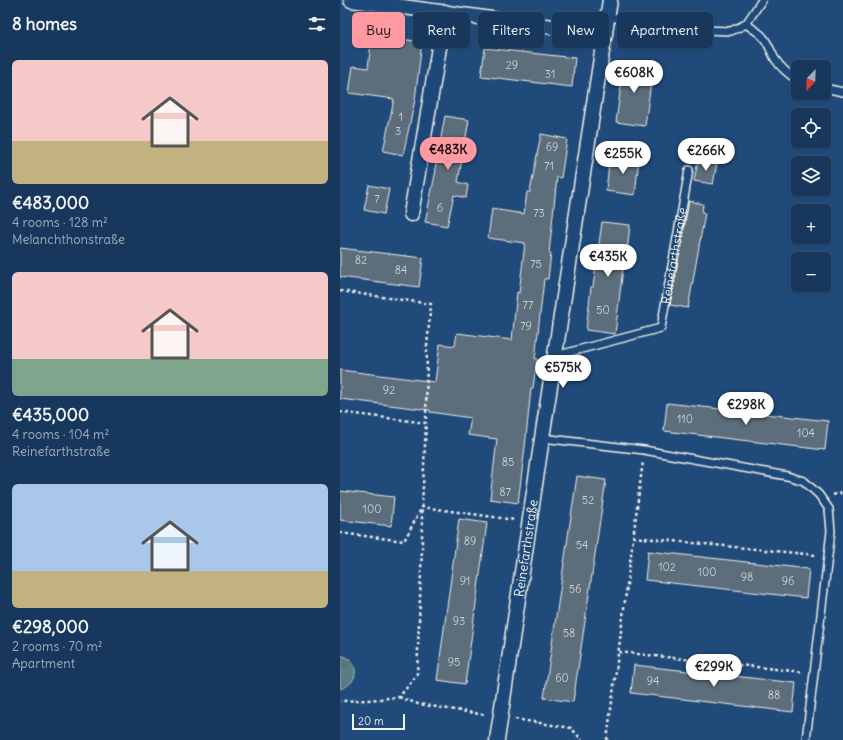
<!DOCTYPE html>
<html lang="en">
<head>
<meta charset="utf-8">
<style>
  body { margin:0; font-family:Delius,sans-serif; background:#244365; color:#f1f3f6; height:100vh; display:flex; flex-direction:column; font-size:15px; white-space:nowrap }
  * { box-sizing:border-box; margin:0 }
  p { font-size:13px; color:#9eacbb }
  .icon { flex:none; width:22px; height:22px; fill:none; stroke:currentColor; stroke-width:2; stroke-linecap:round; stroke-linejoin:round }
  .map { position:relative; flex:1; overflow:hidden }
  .panel { display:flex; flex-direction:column; background:#17385c; width:340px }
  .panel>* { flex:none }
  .top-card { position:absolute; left:12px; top:12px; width:380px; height:36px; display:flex; gap:8px }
  .needle { width:26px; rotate:203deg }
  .tools { position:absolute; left:451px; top:60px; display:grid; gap:8px }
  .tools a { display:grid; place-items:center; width:40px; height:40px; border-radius:6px; background:#17385c; box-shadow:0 1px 3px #0004,0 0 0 1px #365272; font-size:20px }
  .scale { position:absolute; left:12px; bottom:10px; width:53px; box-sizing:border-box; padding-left:4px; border:2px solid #f4f1e8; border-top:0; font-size:11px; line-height:14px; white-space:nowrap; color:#f4f1e8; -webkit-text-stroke:3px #1f4a7a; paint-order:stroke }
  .price { position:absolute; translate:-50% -34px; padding:0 9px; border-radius:14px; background:#fff; color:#222; font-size:13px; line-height:26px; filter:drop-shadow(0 1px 2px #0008) }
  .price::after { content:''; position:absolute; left:50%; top:24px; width:12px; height:9px; margin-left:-6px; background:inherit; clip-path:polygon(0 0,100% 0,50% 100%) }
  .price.active { background:#ff9aa2; color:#111 }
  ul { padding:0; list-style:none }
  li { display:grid; align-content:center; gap:8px; height:212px; padding:0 12px }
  li span { display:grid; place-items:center; height:124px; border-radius:6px; color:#555 }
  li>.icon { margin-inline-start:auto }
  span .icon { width:72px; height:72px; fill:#fffc; stroke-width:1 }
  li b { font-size:17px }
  h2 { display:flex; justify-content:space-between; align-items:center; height:48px; padding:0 12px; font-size:17px }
  .tag { padding:0 14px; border-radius:6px; background:#17385c; box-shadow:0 1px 3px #0004,0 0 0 1px #365272; font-size:14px; line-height:36px }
  .tag.active { background:#ff9aa2; color:#111 }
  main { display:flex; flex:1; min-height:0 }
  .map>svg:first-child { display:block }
  .grass { fill:url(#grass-tufts); stroke:#a6b6b5 }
  .building { fill:#5c6d7c; stroke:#f4f1e8 }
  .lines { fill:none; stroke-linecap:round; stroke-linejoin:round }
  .lane-casing { stroke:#f4f1e8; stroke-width:10 }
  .street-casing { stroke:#f4f1e8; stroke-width:17 }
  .path { stroke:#f4f1e8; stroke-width:2.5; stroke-dasharray:3 3; stroke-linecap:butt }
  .lane { stroke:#1f4a7a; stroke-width:7 }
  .street { stroke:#1f4a7a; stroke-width:14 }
  .labels { text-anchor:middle; stroke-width:3; stroke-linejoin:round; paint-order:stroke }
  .number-label { font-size:11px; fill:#ced0cd }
  .street-label { font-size:13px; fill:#f4f1e8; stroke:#1f4a7a }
</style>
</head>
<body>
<main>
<section class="panel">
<h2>8 homes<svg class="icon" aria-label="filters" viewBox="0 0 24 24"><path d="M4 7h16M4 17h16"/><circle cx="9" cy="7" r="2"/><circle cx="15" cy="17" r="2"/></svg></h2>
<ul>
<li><span style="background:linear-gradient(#f6c9c9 65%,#c2b280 0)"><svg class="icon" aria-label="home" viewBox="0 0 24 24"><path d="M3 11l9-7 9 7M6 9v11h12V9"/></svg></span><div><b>€483,000</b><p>4 rooms · 128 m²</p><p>Melanchthonstraße</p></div></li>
<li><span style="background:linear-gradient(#f6c9c9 70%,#7fa58c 0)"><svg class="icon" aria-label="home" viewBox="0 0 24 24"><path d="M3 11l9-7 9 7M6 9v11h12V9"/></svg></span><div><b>€435,000</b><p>4 rooms · 104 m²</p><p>Reinefarthstraße</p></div></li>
<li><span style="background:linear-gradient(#a9c7e8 70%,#c2b280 0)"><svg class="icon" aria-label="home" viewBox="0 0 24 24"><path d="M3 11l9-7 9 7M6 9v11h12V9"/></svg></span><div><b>€298,000</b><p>2 rooms · 70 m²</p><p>Apartment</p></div></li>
</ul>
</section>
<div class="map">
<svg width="503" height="740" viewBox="0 0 503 740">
  <defs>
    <pattern id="grass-tufts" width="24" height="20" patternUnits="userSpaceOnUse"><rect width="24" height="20" fill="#587c82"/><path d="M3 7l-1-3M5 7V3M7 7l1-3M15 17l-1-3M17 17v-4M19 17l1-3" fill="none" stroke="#516567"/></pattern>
  </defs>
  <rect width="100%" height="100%" fill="#1f4a7a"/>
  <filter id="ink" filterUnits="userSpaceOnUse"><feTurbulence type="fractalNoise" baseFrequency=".025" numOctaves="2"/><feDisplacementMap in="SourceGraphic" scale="8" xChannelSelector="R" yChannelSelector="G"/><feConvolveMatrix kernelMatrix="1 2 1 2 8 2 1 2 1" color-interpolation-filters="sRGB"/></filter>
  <g filter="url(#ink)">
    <path class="grass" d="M0 655C21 659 20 684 0 689Z"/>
    <path class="building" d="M32 35 82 42 75 100 63 155 43 151 54 99 9 93 13 66 28 68Z
      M145 48 235 58 232 87 141 76Z
      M284 63 313 67 305 126 276 122Z
      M105 116 129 120 118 182 128 185 126 198 114 195 107 226 85 222 96 170 95 169Z
      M201 134 227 139 221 178 217 177 209 253H211L208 279H204L195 359H197L193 388H191L185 447 178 503 150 499 157 439 128 435 131 418 90 412V410L0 399V370L95 382 100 344 115 346 117 333 172 340 177 292 179 293 185 243 148 238 152 209 184 214 187 192H190Z
      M270 155 299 158 295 195 266 191Z
      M358 160 377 163 373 184 354 181Z
      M29 185 49 189 44 214 24 210Z
      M349 201 363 204 362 213H365L348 308 330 305Z
      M262 222 290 225 285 269 283 268 275 334 246 330 251 287H253Z
      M0 248 83 258 79 287 0 277Z
      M327 403 488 421 485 450 324 431Z
      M237 476 266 480 233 702 204 698Z
      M0 491 54 497 51 526 0 520Z
      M119 519 147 523 125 684 97 680Z
      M308 551 469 569 466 598 305 580Z
      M294 665 456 683 453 712 291 693Z"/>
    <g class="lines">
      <defs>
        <g id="lane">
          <path d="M268 17 363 30 391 31 406 24C411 28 419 32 423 37 429 44 431 52 435 59 441 68 449 75 458 80"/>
          <path d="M406 24 422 0"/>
          <path d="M484 88 503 92"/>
          <path id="s1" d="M215 356 321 328 349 170"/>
          <path d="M202 438 304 450 447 476 464 481 479 495 489 509 491 531 466 740"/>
        </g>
        <g id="street">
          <path d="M11 0 265 34"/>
          <path d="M71 214 105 12"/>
          <path id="s2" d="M157 740 202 438 270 0"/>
        </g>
      </defs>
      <use href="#lane" class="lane-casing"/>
      <use href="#street" class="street-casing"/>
      <path class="path" d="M0 291 91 304 87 346 86 423
        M0 412 86 423 82 507V547L77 675 59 697 29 700 0 701
        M493 495 499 493 503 494
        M0 533 64 541 82 507 175 520
        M293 537 476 555
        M279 652 463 672
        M59 697 78 704 146 715
        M175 719 231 728 242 740
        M267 740 303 461"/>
      <use href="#lane" class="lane"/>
      <use href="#street" class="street"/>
    </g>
  </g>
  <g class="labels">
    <g class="number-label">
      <text x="172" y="69">29</text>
      <text x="210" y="78">31</text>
      <text x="61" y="121">1</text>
      <text x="58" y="135">3</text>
      <text x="212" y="151">69</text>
      <text x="209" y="170">71</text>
      <text x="37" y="203">7</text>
      <text x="100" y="212">6</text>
      <text x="199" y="217">73</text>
      <text x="21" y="264">82</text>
      <text x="196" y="268">75</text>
      <text x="61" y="274">84</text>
      <text x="188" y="309">77</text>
      <text x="263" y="314">50</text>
      <text x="186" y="330">79</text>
      <text x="49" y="394">92</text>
      <text x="345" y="423">110</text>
      <text x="466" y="437">104</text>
      <text x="168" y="466">85</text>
      <text x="165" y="496">87</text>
      <text x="248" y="504">52</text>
      <text x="32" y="513">100</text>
      <text x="130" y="545">89</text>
      <text x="242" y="549">54</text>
      <text x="327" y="571">102</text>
      <text x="367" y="576">100</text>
      <text x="407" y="581">98</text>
      <text x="125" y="585">91</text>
      <text x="448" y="585">96</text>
      <text x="235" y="593">56</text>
      <text x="119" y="625">93</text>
      <text x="229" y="637">58</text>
      <text x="114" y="666">95</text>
      <text x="222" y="682">60</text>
      <text x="313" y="685">94</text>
      <text x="434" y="699">88</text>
    </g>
    <g class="street-label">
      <text dy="5" stroke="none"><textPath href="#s1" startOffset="183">Reinefarthstraße</textPath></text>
      <text dy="5" stroke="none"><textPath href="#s2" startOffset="194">Reinefarthstraße</textPath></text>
    </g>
  </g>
</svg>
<div class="tools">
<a><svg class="needle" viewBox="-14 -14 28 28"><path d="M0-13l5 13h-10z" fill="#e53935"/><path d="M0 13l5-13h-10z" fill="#9eacbb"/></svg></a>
<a><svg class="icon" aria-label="locate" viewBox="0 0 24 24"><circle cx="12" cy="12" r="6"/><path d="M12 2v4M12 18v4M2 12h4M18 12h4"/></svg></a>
<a><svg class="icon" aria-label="layers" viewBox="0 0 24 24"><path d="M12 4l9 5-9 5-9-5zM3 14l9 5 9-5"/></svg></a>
<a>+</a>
<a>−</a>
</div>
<div class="scale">20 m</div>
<b class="price" style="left:294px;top:94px">€608K</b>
<b class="price active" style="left:108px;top:171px">€483K</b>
<b class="price" style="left:366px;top:172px">€266K</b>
<b class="price" style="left:283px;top:175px">€255K</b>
<b class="price" style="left:268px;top:278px">€435K</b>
<b class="price" style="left:223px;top:389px">€575K</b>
<b class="price" style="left:406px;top:426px">€298K</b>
<b class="price" style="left:374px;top:688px">€299K</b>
<div class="top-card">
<a class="tag active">Buy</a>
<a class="tag">Rent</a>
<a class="tag">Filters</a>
<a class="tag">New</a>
<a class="tag">Apartment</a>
</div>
</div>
</main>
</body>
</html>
